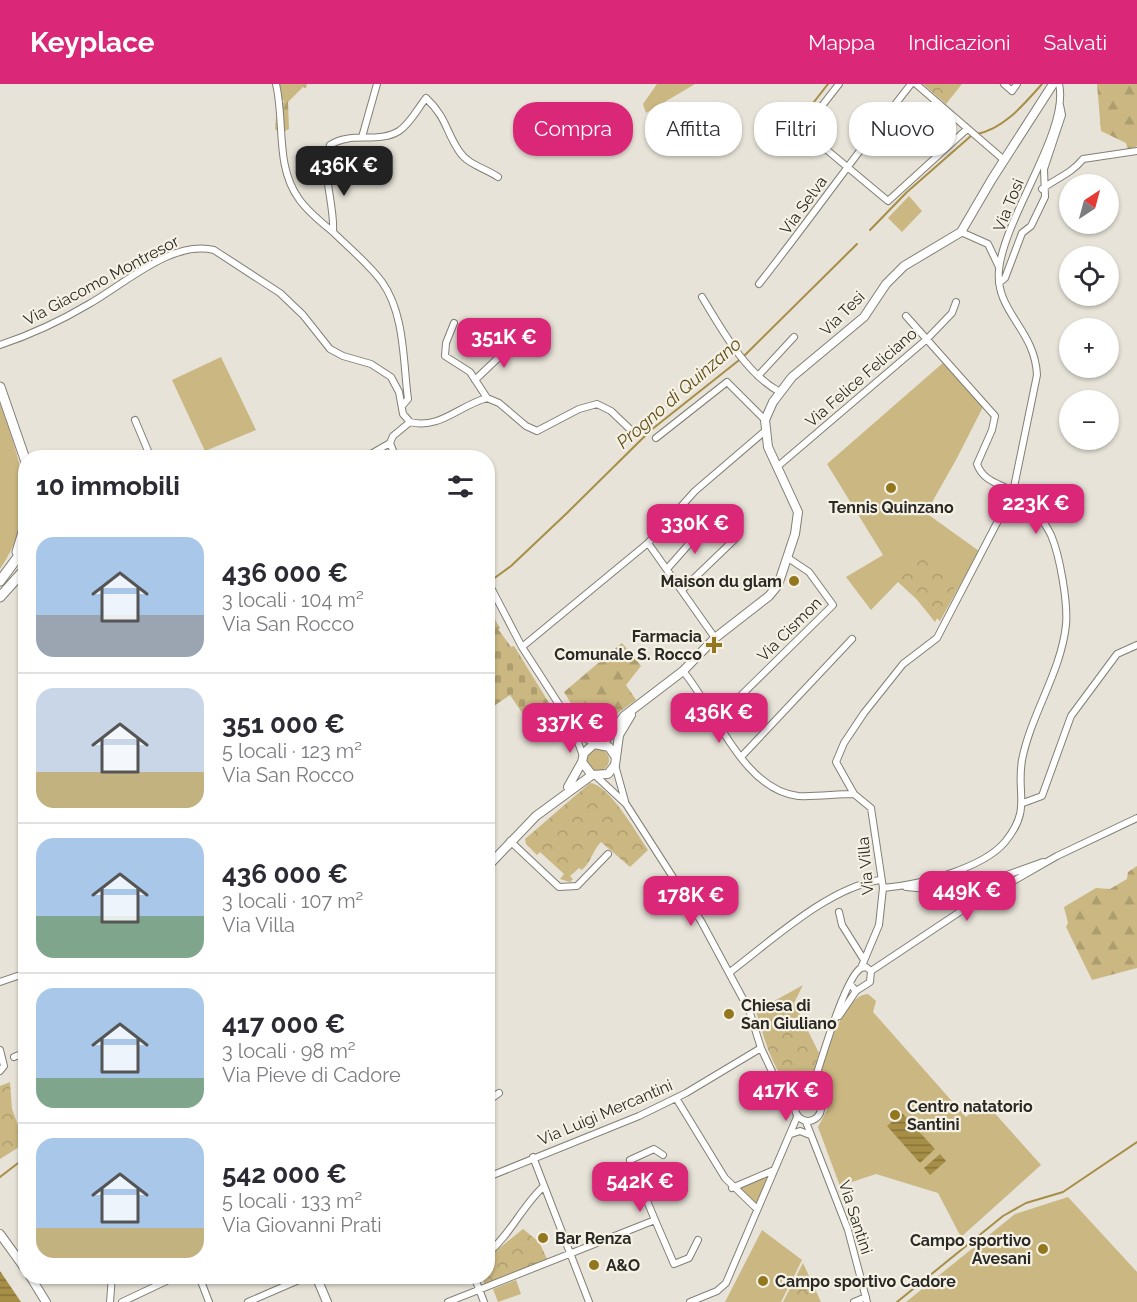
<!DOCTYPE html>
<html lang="it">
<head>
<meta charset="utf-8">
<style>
  body { margin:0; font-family:Raleway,sans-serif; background:#f2f2f3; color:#2b2b33; height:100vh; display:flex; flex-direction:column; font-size:22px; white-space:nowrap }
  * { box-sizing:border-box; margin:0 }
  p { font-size:20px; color:#7c7c81 }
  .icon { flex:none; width:33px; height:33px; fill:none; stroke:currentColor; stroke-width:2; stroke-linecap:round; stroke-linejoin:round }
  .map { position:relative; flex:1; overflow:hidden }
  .side { position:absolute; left:18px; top:366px; width:477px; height:834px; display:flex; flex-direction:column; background:#fff; border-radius:24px; box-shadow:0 2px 4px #0004 }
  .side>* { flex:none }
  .guide { position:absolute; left:513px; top:18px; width:534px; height:54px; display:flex; gap:12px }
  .needle { width:39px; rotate:36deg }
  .controls { position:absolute; left:1059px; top:90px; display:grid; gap:12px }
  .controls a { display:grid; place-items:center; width:60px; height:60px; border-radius:50%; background:#fff; box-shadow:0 2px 4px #0004; font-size:30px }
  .price { position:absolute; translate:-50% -51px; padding:0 14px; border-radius:12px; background:#db2777; color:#fff; font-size:20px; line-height:39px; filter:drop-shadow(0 2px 3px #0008) }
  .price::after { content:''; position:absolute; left:50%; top:36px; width:18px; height:14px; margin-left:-9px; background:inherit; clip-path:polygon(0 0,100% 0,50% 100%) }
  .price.selected { background:#222; color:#fff }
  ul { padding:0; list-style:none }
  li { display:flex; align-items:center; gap:18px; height:150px; padding:0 18px }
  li+li { border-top:2px solid #e1e1e2 }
  li span { display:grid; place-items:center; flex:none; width:168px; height:120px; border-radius:18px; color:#555 }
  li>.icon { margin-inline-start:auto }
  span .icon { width:72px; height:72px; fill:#fffc; stroke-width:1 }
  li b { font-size:26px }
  h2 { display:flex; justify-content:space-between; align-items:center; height:72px; padding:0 18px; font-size:26px }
  .chip { padding:0 21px; border-radius:24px; background:#fff; box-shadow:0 2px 4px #0004; font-size:21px; line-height:54px }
  .chip.selected { background:#db2777; color:#fff }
  header { display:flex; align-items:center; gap:36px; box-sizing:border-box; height:84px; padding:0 30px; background:#db2777; color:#fff }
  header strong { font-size:28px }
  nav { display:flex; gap:33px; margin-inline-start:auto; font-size:21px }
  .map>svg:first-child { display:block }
  .grass { fill:#cab781 }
  .forest { fill:url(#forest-firs) }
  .cemetery { fill:url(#cemetery-stones) }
  .park { fill:url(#park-crowns) }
  .water { fill:url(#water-rules) }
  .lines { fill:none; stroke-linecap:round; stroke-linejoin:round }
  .stream { stroke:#a78e46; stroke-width:2 }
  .street-casing { stroke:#827f74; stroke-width:8 }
  .secondary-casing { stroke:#827f74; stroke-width:10 }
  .primary-casing { stroke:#827f74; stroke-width:11 }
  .street { stroke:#fff; stroke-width:6 }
  .secondary { stroke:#fff; stroke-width:8 }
  .primary { stroke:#fff; stroke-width:9 }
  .poi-dot { fill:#93771e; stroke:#f5f1e5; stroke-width:2 }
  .labels { text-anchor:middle; stroke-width:4.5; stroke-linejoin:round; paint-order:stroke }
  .street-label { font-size:16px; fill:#2b2925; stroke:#f5f1e5 }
  .poi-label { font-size:16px; font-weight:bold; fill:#2b2925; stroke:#f5f1e5; text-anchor:start }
  .water-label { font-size:18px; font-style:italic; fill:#614f18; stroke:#f5f1e5 }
</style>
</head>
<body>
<header>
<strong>Keyplace</strong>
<nav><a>Mappa</a><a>Indicazioni</a><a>Salvati</a></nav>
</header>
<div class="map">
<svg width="1137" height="1218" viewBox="0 0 1137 1218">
  <defs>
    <pattern id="forest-firs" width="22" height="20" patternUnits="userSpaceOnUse" patternTransform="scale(1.5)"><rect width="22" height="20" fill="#cab781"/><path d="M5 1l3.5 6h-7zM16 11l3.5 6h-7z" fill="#ae9d6f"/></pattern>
    <pattern id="cemetery-stones" width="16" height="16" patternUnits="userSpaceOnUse" patternTransform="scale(1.5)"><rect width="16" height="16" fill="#cab781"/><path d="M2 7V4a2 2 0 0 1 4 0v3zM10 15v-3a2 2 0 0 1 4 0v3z" fill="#ae9d6f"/></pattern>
    <pattern id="park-crowns" width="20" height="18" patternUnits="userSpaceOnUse" patternTransform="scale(1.5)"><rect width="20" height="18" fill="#cab781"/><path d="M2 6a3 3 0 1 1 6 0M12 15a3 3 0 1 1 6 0" fill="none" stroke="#ae9d6f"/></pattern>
    <pattern id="water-rules" width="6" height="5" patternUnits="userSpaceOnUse" patternTransform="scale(1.5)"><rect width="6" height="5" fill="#a78e46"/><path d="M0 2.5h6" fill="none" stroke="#88743a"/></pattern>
  </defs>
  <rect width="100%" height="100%" fill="#e7e3d8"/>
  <path class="grass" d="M657 0H695L646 29 643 20Z
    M909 112 922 127 902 148 888 134Z
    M221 273 256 346 205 367 172 296Z
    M944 278 983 323 957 374 926 429 979 467 940 537 898 498 871 526 846 493 883 471 827 380Z
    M0 320C22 382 40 426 0 485Z
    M603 646 610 649 600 657 591 656 584 650Z
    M587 676a11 11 0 1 1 22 0a11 11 0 1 1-22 0Z
    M868 910 876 917 873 928 966 1033 984 1017 1041 1081 961 1153 938 1109 876 1090 840 1102 818 1043 828 1024C826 1015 819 1006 819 997 822 976 844 910 868 910Z
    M769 1090 757 1120 739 1103Z
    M1068 1113 1137 1188V1218H906L1015 1130Z
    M762 1146 802 1176 781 1218H725Z
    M516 1196 521 1210 498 1218 493 1205Z"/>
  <path class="forest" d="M274 0H307L306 4 303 3 288 18 289 45 280 50 275 45 276 35 284 17 274 7Z
    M1097 0H1137V62L1128 67 1126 59 1101 47Z
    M622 559 641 582 626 601 636 616 601 641H584L564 608Z
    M1137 782V884L1092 896 1066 843 1068 839 1064 823 1096 804 1110 805 1127 795 1128 788Z"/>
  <path class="cemetery" d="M488 524 500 544 498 545 511 563 514 562 554 627 531 642 510 611 488 626Z"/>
  <path class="park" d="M923 0H962L946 20Z
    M919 466 961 491 935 538 898 492Z
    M590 699C609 700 637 750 648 766L630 783 601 758C592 767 592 777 582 786L579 784 570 792 573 795 570 798 560 795 564 790 540 768 537 771 526 760 525 755Z
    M803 901 794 919 819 969 808 1007 796 1008C773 990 764 954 756 927Z
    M10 998 12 1025 23 1055 19 1063 0 1075V1002Z
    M523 1145 539 1158 548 1177 485 1201 482 1193 488 1192V1173Z
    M803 1179 821 1218H783Z"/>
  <path class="water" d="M902 1029 935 1065 920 1079 887 1042Z
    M940 1070 946 1077 930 1091 924 1084Z
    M0 1187 21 1218H0Z"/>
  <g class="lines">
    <path class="stream" d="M789 50 828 0
      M977 50C1004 45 1024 20 1042 0
      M870 146 907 108 972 51
      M489 498 511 482 567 429 651 346 743 273 857 160
      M0 1093 26 1073
      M897 1218 1003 1132 1026 1119 1063 1108 1137 1058"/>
    <defs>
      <path id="street" d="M276 0C285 38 275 82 299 115 308 128 321 138 333 148
        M916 0 1004 76
        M1004 0 1012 7 1017 0
        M803 46 888 117 967 45
        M362 53 377 0
        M797 54 839 0
        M1042 105C1057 94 1072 89 1083 75L1137 67
        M961 148 988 160 999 183
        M999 199 1005 194 1022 149 1031 142 1045 113 1044 85 1062 31 1060 21
        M759 200C811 134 859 66 911 0
        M702 213C722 246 746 290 780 308
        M454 239 446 259 445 272 470 288 487 314 499 319 526 342 537 347 579 325 597 320 611 327 635 350
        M0 261C30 251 62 236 89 220 125 200 171 156 214 166L280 209 303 231 330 265 343 272 371 280 391 293 399 308 403 330 410 338C439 346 460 321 487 314
        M758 292 794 253
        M475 296 497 275 507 257
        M402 322 408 315C403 278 405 230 382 198 369 180 349 164 333 148 335 120 320 87 330 61 351 47 378 60 399 47 410 40 418 24 426 14 447 34 445 46 459 67 468 81 485 84 498 93
        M135 336 151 374
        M656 354 727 298 765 336
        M390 359 396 374
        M364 374 390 359 393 352 410 338
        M777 383 927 255 952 229 956 218
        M648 459 715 554
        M667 485 705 442
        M488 498 522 563 571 639 583 672
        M683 505 736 454
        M522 563 648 459 695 407 765 347
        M683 587C715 625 743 706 798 712 816 713 836 710 854 710L871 724 883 804 879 841 861 884C844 894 818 988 810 1011
        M717 635 833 521 809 488 788 474
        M574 641 585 654 596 660
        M741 673 852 555
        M615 681 625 717
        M597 693 626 720 701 837 749 926 761 964 775 994 794 1023
        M854 710 836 678 844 659 864 629 903 580 937 554 1013 408 1037 291C1035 245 995 228 999 186 1004 133 1070 46 1059 0
        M1023 719 1042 712 1071 632 1117 570 1137 561
        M510 757 559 803 577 802 608 770
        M906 803 960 808 1043 778
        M883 804C918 801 982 785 1005 758 1032 725 1016 711 1022 676 1031 630 1061 588 1066 541 1068 519 1060 472 1051 451 1044 436 1026 416 1012 407 998 399 983 397 977 380L992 346 995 332 906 232
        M839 828 842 841 864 876
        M871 887 961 827 1057 772 1137 734
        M730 888C771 857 829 803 880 796
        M0 898 26 889
        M850 900 856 907 870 898 871 887 866 883 861 884
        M839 932 856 907
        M0 966 4 982 0 987
        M14 973 26 968
        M795 1024a13 13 0 1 1 26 0a13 13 0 1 1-26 0Z
        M676 1014 725 1094 757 1125
        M488 1017 499 1009
        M806 1038 848 1146 867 1218
        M791 1050 800 1047 810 1051
        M533 1073 589 1218
        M488 1093 639 1032 686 1009 761 964
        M732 1104 774 1086
        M655 1136 630 1076 654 1065 663 1071
        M488 1169C511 1150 522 1122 544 1102
        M199 1192 209 1218
        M474 1192 484 1218
        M110 1218 112 1192
        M122 1218 177 1192
        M248 1218 308 1192
        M448 1218 655 1136 674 1180 689 1174 698 1156
        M690 1218 717 1207 726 1199 797 1033
        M854 1218 866 1213"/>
      <path id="secondary" d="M603 660 624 632 683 587 715 554 769 512 778 501 795 450 798 428 768 363 765 336 773 318 792 293 864 233 886 200 904 182 961 148 992 95 1053 0
        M615 672 609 663 594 660 584 669 582 678 592 691 608 690 615 681 619 651 631 631
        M568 703 582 678
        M488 782 536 732 592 691
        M0 1150 26 1186
        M30 1192 46 1218
        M316 1192 327 1218"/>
      <path id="primary" d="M0 303 26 378
        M17 468 26 438
        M0 497 26 462
        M0 513 26 484"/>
    </defs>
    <use href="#street" class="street-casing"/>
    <use href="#secondary" class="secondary-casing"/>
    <use href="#primary" class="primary-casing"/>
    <use href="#street" class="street"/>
    <use href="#secondary" class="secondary"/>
    <use href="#primary" class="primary"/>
  </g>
  <g class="poi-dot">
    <circle cx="891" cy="404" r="6"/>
    <circle cx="794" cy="497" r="6"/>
    <path d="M711 552h6v6h6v6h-6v6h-6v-6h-6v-6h6z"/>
    <circle cx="729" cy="930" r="6"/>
    <circle cx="895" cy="1031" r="6"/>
    <circle cx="543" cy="1154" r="6"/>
    <circle cx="1043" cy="1165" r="6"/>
    <circle cx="594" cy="1181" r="6"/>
    <circle cx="763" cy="1197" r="6"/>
  </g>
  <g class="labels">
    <g class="street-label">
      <text transform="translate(803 121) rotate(-54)" y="6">Via Selva</text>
      <text transform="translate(1008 121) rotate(-68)" y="6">Via Tosi</text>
      <text transform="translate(101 196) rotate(-28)" y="6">Via Giacomo Montresor</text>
      <text transform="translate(842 229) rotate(-45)" y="6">Via Tesi</text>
      <text transform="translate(861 293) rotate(-41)" y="6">Via Felice Feliciano</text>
      <text transform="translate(789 545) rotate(-45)" y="6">Via Cismon</text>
      <text transform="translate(865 782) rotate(-95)" y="6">Via Villa</text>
      <text transform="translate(605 1028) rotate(-23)" y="6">Via Luigi Mercantini</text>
      <text transform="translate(856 1133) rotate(72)" y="6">Via Santini</text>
    </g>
    <g class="poi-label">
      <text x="891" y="429" text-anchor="middle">Tennis Quinzano</text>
      <text x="782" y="503" text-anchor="end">Maison du glam</text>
      <text x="702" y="558" text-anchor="end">Farmacia<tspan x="702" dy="18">Comunale S. Rocco</tspan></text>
      <text x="741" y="927">Chiesa di<tspan x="741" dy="18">San Giuliano</tspan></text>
      <text x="907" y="1028">Centro natatorio<tspan x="907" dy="18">Santini</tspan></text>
      <text x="555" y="1160">Bar Renza</text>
      <text x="1031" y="1162" text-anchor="end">Campo sportivo<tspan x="1031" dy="18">Avesani</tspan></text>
      <text x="606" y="1187">A&amp;O</text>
      <text x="775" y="1203">Campo sportivo Cadore</text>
    </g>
    <g class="water-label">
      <text transform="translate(679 309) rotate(-41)" y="6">Progno di Quinzano</text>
    </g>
  </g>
</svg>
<div class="controls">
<a><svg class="needle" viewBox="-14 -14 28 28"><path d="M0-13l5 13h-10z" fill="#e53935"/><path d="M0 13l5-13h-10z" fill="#7c7c81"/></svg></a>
<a><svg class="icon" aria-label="locate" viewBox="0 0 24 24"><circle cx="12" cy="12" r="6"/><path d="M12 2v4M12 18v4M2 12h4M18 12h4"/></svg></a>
<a>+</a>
<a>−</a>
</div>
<b class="price selected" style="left:344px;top:113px">436K €</b>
<b class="price" style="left:504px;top:285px">351K €</b>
<b class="price" style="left:1036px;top:451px">223K €</b>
<b class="price" style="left:695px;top:471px">330K €</b>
<b class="price" style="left:719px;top:660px">436K €</b>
<b class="price" style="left:570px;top:670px">337K €</b>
<b class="price" style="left:967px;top:838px">449K €</b>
<b class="price" style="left:691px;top:843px">178K €</b>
<b class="price" style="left:786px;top:1038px">417K €</b>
<b class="price" style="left:640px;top:1129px">542K €</b>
<div class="guide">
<a class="chip selected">Compra</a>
<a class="chip">Affitta</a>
<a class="chip">Filtri</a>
<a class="chip">Nuovo</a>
</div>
<section class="side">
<h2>10 immobili<svg class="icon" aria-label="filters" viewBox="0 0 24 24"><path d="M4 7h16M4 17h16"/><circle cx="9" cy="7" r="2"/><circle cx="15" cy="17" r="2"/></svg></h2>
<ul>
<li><span style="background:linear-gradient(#a9c7e8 65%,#9aa5b1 0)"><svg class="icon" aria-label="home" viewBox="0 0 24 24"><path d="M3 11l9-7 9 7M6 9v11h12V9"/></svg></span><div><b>436 000 €</b><p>3 locali · 104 m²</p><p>Via San Rocco</p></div></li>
<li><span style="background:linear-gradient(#c9d6e8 70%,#c2b280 0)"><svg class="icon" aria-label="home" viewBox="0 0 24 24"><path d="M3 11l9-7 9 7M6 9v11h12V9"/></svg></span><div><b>351 000 €</b><p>5 locali · 123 m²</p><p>Via San Rocco</p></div></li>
<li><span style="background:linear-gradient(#a9c7e8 65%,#7fa58c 0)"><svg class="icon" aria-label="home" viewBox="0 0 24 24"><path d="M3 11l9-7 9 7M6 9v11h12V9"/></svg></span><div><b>436 000 €</b><p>3 locali · 107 m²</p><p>Via Villa</p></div></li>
<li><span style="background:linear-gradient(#a9c7e8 75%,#7fa58c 0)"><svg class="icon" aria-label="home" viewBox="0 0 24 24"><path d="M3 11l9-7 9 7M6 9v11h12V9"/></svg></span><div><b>417 000 €</b><p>3 locali · 98 m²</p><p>Via Pieve di Cadore</p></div></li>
<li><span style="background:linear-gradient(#a9c7e8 75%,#c2b280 0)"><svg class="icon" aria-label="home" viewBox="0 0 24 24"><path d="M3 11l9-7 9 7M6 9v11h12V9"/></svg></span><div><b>542 000 €</b><p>5 locali · 133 m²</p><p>Via Giovanni Prati</p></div></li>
</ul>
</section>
</div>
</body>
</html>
